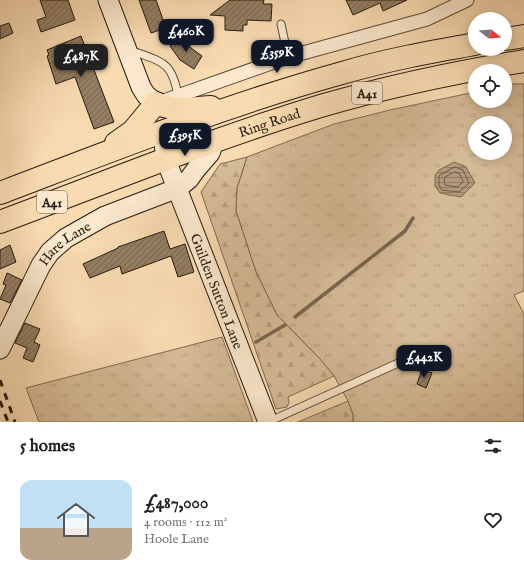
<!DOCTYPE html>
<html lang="en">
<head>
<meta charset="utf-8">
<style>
  body { margin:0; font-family:"IM FELL English",serif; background:#f6f6f6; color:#222; height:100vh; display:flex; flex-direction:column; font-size:15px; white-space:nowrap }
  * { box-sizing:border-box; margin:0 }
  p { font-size:13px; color:#767676 }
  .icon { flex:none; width:22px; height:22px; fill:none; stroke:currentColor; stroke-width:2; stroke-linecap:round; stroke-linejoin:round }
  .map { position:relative; height:422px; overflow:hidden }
  .sheet { display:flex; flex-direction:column; background:#fff; flex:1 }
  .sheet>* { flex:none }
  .needle { width:26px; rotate:107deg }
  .fabs { position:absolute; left:468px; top:12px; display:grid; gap:8px }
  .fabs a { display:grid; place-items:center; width:44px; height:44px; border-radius:50%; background:#fff; box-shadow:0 2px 10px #0003; font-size:20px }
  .price { position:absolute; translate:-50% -34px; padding:0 9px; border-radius:8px; background:#111827; color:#fff; font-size:13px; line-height:26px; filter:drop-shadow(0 1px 2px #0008) }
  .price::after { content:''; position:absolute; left:50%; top:24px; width:12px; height:9px; margin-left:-6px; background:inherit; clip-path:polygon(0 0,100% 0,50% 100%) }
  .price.selected { background:#222; color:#fff }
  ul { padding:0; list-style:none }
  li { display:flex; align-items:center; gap:12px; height:100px; padding:0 20px }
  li+li { border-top:1px solid #e0e0e0 }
  li span { display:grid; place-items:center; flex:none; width:112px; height:80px; border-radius:12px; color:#555 }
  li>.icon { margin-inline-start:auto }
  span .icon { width:48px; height:48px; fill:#fffc; stroke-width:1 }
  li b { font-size:17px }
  h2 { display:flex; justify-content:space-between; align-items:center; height:48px; padding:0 20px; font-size:17px }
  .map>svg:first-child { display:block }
  .grass { fill:url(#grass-tufts); stroke:#7d6a52; fill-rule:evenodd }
  .forest { fill:url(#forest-firs); stroke:#7d6a52 }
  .water { fill:url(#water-rules); stroke:#79664f }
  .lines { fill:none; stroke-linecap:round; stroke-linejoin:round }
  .shore { stroke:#6b5a44; stroke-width:1 }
  .stream { stroke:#79664f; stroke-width:3.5 }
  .building { fill:url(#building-hatch); stroke:#251a0e }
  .lane-casing { stroke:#5a4a37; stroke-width:9 }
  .street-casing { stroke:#5a4a37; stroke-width:15 }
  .secondary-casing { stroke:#251a0e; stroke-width:21 }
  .highway-casing { stroke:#251a0e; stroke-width:24 }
  .lane { stroke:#fbe8cd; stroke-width:7 }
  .street { stroke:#fbe8cd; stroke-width:13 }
  .secondary { stroke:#fbe8cd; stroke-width:19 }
  .highway { stroke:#f9dbb2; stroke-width:22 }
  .rail { stroke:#251a0e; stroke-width:3; stroke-dasharray:7 7; stroke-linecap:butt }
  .labels { text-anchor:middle; stroke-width:3; stroke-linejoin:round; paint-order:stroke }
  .shield { fill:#fbe8cd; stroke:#655847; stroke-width:1 }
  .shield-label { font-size:13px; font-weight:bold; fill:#251a0e }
  .street-label { font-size:14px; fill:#251a0e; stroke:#fbe8cd }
</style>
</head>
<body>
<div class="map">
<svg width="524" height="422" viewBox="0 0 524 422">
  <defs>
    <pattern id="grass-tufts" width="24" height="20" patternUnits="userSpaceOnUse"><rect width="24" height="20" fill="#d5ba96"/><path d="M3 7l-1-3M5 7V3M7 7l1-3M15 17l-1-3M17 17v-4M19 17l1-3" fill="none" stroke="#b79f80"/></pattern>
    <pattern id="forest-firs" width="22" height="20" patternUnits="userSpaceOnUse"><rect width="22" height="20" fill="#d5ba96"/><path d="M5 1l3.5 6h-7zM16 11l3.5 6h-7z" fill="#b79f80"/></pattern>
    <pattern id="water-rules" width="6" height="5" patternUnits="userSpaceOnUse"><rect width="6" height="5" fill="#b1997a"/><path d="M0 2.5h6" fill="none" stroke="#907c62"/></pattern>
    <pattern id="building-hatch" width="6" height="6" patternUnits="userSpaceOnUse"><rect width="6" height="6" fill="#937e63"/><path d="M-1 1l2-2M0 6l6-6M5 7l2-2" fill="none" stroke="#786650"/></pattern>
  </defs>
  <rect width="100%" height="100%" fill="#f9dbb2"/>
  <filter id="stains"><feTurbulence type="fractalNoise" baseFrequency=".005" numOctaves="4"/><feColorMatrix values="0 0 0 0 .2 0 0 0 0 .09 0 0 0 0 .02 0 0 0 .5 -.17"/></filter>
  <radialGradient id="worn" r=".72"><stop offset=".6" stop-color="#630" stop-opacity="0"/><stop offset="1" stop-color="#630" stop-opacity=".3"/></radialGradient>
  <path class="grass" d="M513 84H524V291L514 295 524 314V422H353V415L348 401 334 376 320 359 277 315 256 272 236 211 237 188 247 157 334 124 390 110 475 92V101H505V86ZM475 123H505V153H475Z
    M222 337 253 422H39L26 388Z"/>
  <path class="forest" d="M247 157 237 188 236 211 256 272 277 315 320 359 334 376 288 397 289 402 287 407 276 409 201 192 220 164Z
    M348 401 353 415V422H298Z"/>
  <path class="water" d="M454 162 466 167 475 183 461 197 440 193 435 186V175L439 170Z"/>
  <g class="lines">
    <path class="shore" d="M455 167 463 170 469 183 459 192 442 190 439 185V176Z
      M455 172 460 174 463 182 457 187 445 185 444 178Z"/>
    <path class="stream" d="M295 317 405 231 413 218
      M256 342 285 325"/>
  </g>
  <path class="building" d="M40 0H68L75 20 41 32 37 20 46 17Z
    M139 0H156L166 28 151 33Z
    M230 0H264L263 4H272L271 21 247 20V25H243V31L225 30V16L210 15Z
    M346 0H407L383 11 380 3 353 15Z
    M9 23 13 33 0 39V26Z
    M81 36 114 122 94 129 75 77 56 84 47 56 49 55 47 50Z
    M182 37 191 48 202 56 194 69 180 60 170 46Z
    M164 231 170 249 185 244 194 272 178 277 171 256 122 274 120 266 90 278 83 264 118 248V247Z
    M10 245 16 262 0 269V250Z
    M7 273 22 280 10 303 0 299 6 285 3 284Z
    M25 323 40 329 34 342 40 345 33 362 23 358 27 348 15 343Z
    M422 370 432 373 426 388 417 384Z"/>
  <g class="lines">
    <defs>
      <path id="lane" d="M281 24 288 57
        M130 50C161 62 172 60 178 96
        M268 422 407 359"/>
      <path id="street" d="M158 103 288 57 427 19 467 0"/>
      <g id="secondary">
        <path d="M108 0 141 87 146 95 156 103"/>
        <path id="s1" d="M172 129 164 142 166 160 268 422"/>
        <path id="s2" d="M0 349 41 265 50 252 66 238 105 216 178 188 189 179 197 168 210 153 214 142"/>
      </g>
      <g id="highway">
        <path d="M505 39 524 36"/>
        <path d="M116 143 133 131 156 103C174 112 193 108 211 107"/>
        <path d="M0 193C113 150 226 105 342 73 386 60 430 52 475 44"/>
        <path id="s3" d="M0 222C107 182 214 138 324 105 390 86 456 72 524 61"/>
      </g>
    </defs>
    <use href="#lane" class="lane-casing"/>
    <use href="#street" class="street-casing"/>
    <use href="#secondary" class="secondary-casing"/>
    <use href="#highway" class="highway-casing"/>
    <use href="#lane" class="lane"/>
    <use href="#street" class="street"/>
    <use href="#secondary" class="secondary"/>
    <use href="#highway" class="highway"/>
    <path class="rail" d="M0 380 15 422
      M0 401 8 422"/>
  </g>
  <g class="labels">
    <g class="shield">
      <rect x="352" y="82" width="30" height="22" rx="3"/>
      <rect x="37" y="191" width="30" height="22" rx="3"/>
    </g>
    <g class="shield-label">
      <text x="367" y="98">A41</text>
      <text x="52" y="207">A41</text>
    </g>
    <g class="street-label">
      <text dy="5" stroke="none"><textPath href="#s3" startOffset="287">Ring Road</textPath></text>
      <text dy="5" stroke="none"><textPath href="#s2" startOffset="126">Hare Lane</textPath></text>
      <text dy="5" stroke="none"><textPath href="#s1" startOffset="174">Guilden Sutton Lane</textPath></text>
    </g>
  </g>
  <rect width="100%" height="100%" filter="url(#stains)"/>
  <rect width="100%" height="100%" fill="url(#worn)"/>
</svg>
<div class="fabs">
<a><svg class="needle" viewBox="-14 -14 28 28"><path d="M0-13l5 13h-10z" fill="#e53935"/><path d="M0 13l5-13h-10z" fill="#767676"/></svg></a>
<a><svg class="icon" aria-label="locate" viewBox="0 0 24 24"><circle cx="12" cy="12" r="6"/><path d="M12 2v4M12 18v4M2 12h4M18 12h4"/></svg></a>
<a><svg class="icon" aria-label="layers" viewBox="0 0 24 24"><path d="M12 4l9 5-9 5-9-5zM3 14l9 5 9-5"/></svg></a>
</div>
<b class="price" style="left:186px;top:53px">£460K</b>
<b class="price" style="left:277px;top:74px">£359K</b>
<b class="price selected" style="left:81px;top:78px">£487K</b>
<b class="price" style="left:185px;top:157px">£395K</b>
<b class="price" style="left:424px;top:379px">£442K</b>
</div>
<section class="sheet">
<h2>5 homes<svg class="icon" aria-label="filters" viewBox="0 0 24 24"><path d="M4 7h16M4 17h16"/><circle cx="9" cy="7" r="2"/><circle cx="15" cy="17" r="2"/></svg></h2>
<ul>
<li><span style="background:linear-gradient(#bfe0f5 60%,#b9a48a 0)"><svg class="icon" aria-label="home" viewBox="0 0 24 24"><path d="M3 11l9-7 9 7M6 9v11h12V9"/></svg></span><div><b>£487,000</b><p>4 rooms · 112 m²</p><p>Hoole Lane</p></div><svg class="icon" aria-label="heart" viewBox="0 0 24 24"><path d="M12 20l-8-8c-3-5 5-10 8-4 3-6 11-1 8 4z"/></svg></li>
</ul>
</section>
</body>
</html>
